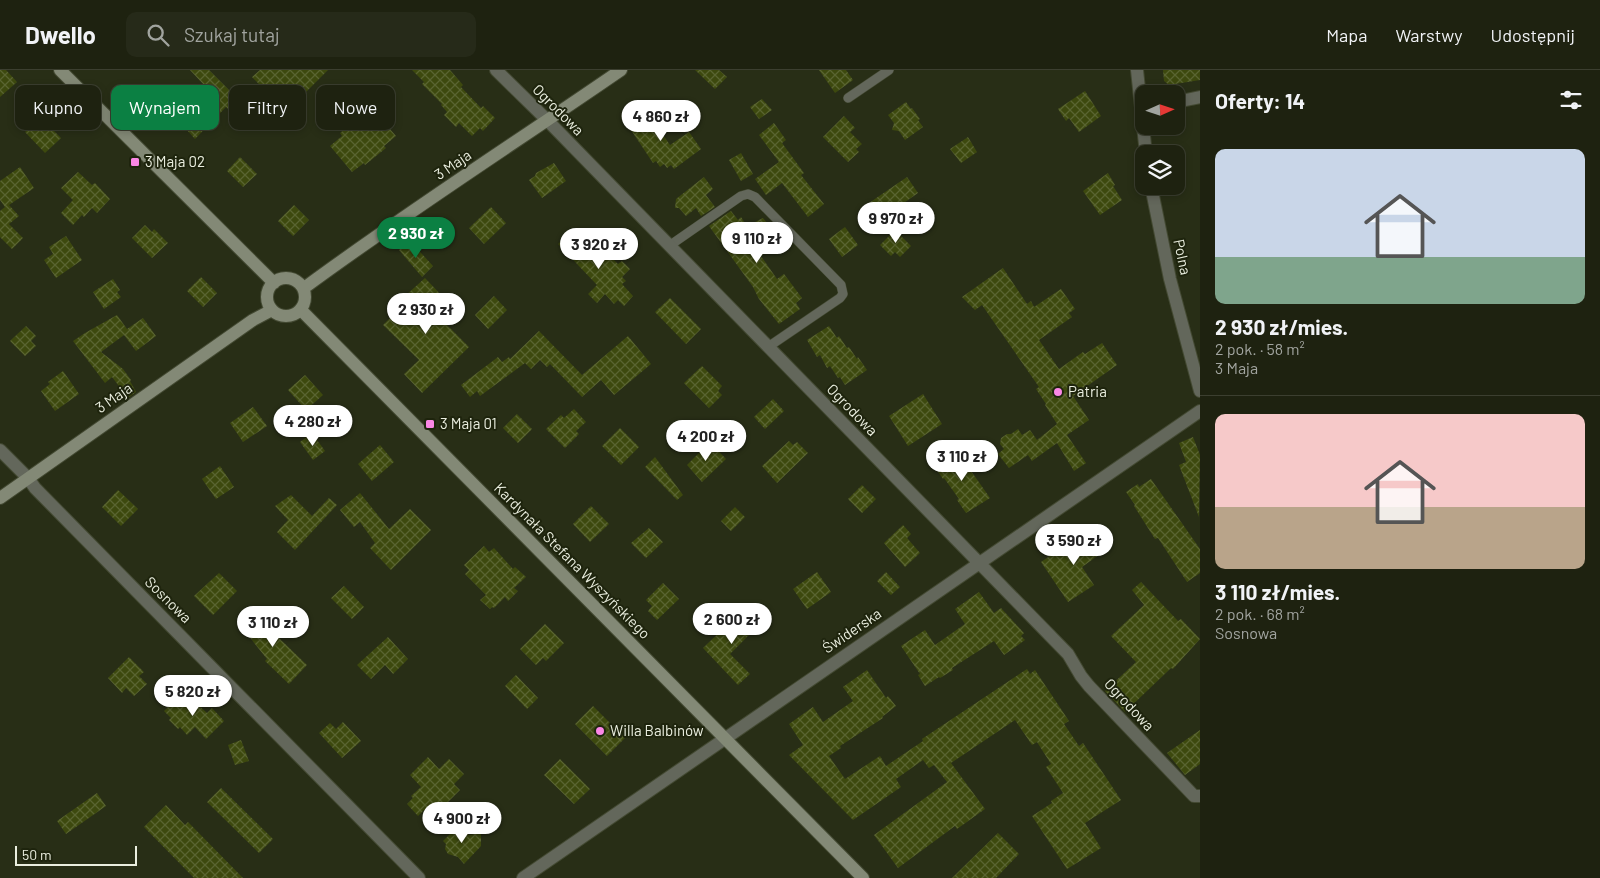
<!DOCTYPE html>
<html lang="pl">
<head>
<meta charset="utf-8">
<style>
  body { margin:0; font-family:Barlow,sans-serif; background:#262a19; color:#f1f3f6; height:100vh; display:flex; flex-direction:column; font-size:19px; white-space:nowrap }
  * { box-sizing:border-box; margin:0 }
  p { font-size:16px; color:#a1a49f }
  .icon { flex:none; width:28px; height:28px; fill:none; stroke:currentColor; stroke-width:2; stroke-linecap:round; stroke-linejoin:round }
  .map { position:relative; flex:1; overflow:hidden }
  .panel { display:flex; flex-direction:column; background:#1e2210; width:400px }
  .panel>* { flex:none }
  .hud { position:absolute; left:15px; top:15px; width:475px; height:45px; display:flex; gap:10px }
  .needle { width:32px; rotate:87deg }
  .tools { position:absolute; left:1135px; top:15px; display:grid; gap:10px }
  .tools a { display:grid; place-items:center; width:50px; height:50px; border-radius:10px; background:#1e2210; box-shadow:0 2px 8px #0003,0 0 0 1px #3c3f30; font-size:25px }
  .scale { position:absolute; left:15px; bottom:12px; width:122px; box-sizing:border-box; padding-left:5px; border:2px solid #eaeedf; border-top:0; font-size:14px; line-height:18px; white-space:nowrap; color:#eaeedf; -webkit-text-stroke:4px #1e240d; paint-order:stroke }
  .price { position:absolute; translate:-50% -42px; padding:0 11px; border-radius:18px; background:#fff; color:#222; font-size:16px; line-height:32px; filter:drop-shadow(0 1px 2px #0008) }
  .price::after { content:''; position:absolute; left:50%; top:30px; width:15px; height:11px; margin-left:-8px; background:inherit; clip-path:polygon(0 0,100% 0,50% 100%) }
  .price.active { background:#0b8043; color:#fff }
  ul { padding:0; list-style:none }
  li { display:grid; align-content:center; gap:10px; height:265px; padding:0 15px }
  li+li { border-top:1px solid #3c3f30 }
  li span { display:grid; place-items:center; height:155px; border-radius:10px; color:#555 }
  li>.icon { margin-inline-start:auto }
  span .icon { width:90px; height:90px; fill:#fffc; stroke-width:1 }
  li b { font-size:21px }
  h2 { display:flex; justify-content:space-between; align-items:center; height:60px; padding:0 15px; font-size:21px }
  .chip { padding:0 18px; border-radius:10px; background:#1e2210; box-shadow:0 2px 8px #0003,0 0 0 1px #3c3f30; font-size:18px; line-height:45px }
  .chip.active { background:#0b8043; color:#fff }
  header { display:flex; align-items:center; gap:30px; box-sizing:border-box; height:70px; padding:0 25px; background:#1e2210; border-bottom:1px solid #3c3f30 }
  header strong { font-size:24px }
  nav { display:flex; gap:28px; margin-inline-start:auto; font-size:18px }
  .search { width:350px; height:45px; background:#262a19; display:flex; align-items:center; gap:12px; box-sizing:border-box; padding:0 18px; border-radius:10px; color:#a1a49f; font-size:19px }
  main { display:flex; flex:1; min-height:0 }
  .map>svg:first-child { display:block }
  .building { fill:url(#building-cross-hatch) }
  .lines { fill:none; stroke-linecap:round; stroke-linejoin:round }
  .lane-casing { stroke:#434932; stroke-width:10 }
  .street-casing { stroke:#434932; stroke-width:14 }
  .secondary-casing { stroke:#434932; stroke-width:14 }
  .lane { stroke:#63675b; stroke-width:9 }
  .street { stroke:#63675b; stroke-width:12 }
  .secondary { stroke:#838976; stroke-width:12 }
  .poi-dot { fill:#fb87e5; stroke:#1e240d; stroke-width:2 }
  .labels { text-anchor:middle; stroke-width:4; stroke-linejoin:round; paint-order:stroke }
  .street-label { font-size:15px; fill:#eaeedf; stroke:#1e240d }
  .poi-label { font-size:15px; fill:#eaeedf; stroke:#1e240d; text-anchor:start }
</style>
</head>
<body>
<header>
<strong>Dwello</strong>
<div class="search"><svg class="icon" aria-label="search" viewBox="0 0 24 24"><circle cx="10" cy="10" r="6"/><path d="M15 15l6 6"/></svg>Szukaj tutaj</div>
<nav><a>Mapa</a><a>Warstwy</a><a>Udostępnij</a></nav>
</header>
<main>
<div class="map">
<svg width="1200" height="808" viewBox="0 0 1200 808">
  <defs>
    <pattern id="building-cross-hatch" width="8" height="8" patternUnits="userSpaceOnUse" patternTransform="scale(1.25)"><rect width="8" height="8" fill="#3d490e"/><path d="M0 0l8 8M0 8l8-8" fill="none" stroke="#596431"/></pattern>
  </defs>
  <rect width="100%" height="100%" fill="#282e16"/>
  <path class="building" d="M0 0H6L17 12 0 27Z
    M190 0H209L247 38 237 48 226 37 195 69 185 58 186 56 178 48 187 39 184 36 204 15Z
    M260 0H328L306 22 300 17H289L275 31 252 7Z
    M412 0H450L463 15 461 17 481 38 483 36 495 48 483 61 480 58 472 66 459 53 456 57 444 45 447 42 441 35 442 34 422 14 424 12Z
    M695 0H719L727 7 715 19Z
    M819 0H846L853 10 835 23Z
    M1163 0H1200V10L1169 15 1164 11Z
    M1085 21 1101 46 1079 62 1069 48 1066 51 1058 39Z
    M762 29 772 40 759 49 750 37Z
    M906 32 911 39 912 38 920 49 918 50 923 57 905 70 899 61 892 60 894 53 888 45Z
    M644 37 670 75 689 62 701 79 674 99 671 95 667 98 664 94 660 97 656 91 653 93 625 51Z
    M374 40 396 66 384 76 386 78 365 95 364 93 352 102 330 76 342 66 340 63 360 47 362 50Z
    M844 46 855 58 850 62 862 74 856 79 859 82 848 92 823 67Z
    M40 47 61 68 45 83 25 62Z
    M774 53 786 70 782 73 804 103 801 105 824 134 808 147 782 113 766 125 755 109 779 92 759 65Z
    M968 67 977 82 961 93 950 79Z
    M741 83 753 104 741 111 729 90Z
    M240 87 257 104 243 117 227 101Z
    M554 93 566 111 542 128 529 110 535 106 536 103Z
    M20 97 34 118 9 135 19 146 9 154 23 168 12 179 0 167V141L5 137 0 130V111Z
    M78 102 92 115 95 113 110 129 97 143 92 138 84 147 82 145 73 155 61 143 73 130 61 118Z
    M1108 103 1115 115 1113 116 1122 130 1100 145 1083 121Z
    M704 107 713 119 706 125 715 137 701 146 696 138 686 146 679 138H675L676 129Z
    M907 107 918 123 881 149 869 133Z
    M294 135 309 150 293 166 278 151Z
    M491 137 506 153 484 174 469 158Z
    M731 141 738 150 741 147 747 156 763 148 774 161 763 168 765 170 760 174 766 182 761 186 777 209 784 204 802 228 796 233 800 239 779 254 759 229 753 217 709 156Z
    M145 155 152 162 154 159 168 173 152 188 132 168Z
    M845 157 858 175 842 187 829 169Z
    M895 160 911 176 900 187 895 182 891 186 880 175Z
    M570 162 584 177 589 173 599 185 604 180 618 194 622 191 630 199 622 207 626 211 622 214 633 226 624 236 618 230 614 234 605 224 597 233 588 224 597 215 558 174Z
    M66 166 82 190 56 208 44 190 53 184 49 177Z
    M411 172 433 196 422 207 399 180Z
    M1003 198 1027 234 1031 231 1034 237 1061 219 1075 239 1069 243 1072 247 1039 270 1059 299 1083 282 1085 284 1102 273 1117 295 1073 326 1089 350 1067 365 1086 393 1074 401 1057 373 1032 391 1028 385 1009 398 998 384 1004 379 1000 374 1001 368 1007 364H1011L1018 359 1022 365 1030 360 1037 370 1057 354 1045 335 1046 334 1036 319 1039 317 982 235 975 240 962 227Z
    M201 207 217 223 203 237 187 221Z
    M425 208 446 230 436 239 442 246 440 248 469 277 422 323 404 304 419 290 383 255 407 231 404 227Z
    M113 209 120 220 117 222 121 227 104 239 93 222Z
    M494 226 507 240 488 259 475 245Z
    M670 228 701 259 686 274 655 242Z
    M117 245 127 259 143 248 156 266 136 281 124 265 101 282 123 299 131 310 130 311 136 322 128 328 112 307 105 313 73 271 85 263Z
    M26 256 36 266 31 271 36 276 25 286 10 271Z
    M829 256 837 268 839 266 847 278 849 277 857 289 858 287 867 300 845 315 840 307 838 308 830 296 827 298 820 285 817 287 807 270Z
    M539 261 582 305 628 266 651 294 614 325 601 310 582 327 550 294 547 297 540 290 531 299 525 293 480 326 477 321 470 327 461 315 498 287 502 292 509 287 510 289Z
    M702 296 722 316 718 321 722 325 709 338 684 313Z
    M63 301 79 324 55 341 41 321 50 314 48 312Z
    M305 305 323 325 306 340 288 320Z
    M923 324 942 354 908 376 889 346Z
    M773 329 784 341 765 359 754 347Z
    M253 337 267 356 243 372 230 353Z
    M574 339 586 352 576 361 579 364 565 378 546 359 561 345 564 348Z
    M517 344 532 359 518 373 503 358Z
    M620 358 639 377 621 395 602 376Z
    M312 363 325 381 313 390 300 372Z
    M1193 367 1200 385 1199 447 1179 395 1186 392 1179 373Z
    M789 371 793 375 797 372 808 383 777 413 762 396Z
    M710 372 726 389 702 412 687 395Z
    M380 375 394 392 372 411 358 394Z
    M957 381 990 428 966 443 957 430 959 429 944 408 943 409 934 396Z
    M655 387 683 425 677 430 645 397Z
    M220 396 234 417 216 429 202 409Z
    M1151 409 1200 479V503L1187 512 1158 468 1155 469 1134 436 1135 435 1126 422 1138 414 1139 417Z
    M862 415 876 429 862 443 848 429Z
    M118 420 138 439 121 456 102 437Z
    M360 423 389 459 410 439 431 460 391 500 370 478 375 473 360 452 354 457 340 440Z
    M291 425 312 446 329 428 337 435 295 480 277 462 288 450 275 436Z
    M591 436 609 454 590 472 573 454Z
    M735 437 745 447 731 461 721 451Z
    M903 455 911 464 907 468 920 483 905 497 884 473Z
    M649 458 663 472 646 488 631 473Z
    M1094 462 1106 480 1082 497 1094 515 1068 532 1041 492 1067 474 1070 478Z
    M484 476 489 482 494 478 513 499 515 497 526 507 514 518 518 521 508 531 505 527 494 538 492 537 490 539 480 530 486 525 465 504 469 500 464 495Z
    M817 502 831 522 807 539 793 519Z
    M886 502 900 517 891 525 877 511Z
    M219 503 237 521 213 545 194 526Z
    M1141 512 1178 551 1181 549 1200 569 1173 599 1171 598 1125 642 1105 621 1136 592 1111 566 1144 535 1132 520Z
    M663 513 679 529 657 550 648 541 652 536 646 530Z
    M344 516 364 537 352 549 331 528Z
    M979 522 994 543 1001 538 1024 563 1021 566 1025 570 1004 585 994 571 952 598 953 600 940 608 939 607 925 616 918 605 920 604 901 576 925 560 935 575 965 554 955 539Z
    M744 539 759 555 730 584 750 604 738 615 703 578Z
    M258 540 281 570 307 595 289 614 265 591 267 589 240 555Z
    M545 554 564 573 546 591 543 588 536 595 520 579Z
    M388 567 408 589 393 604 385 595 371 609 357 595Z
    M129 587 144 602 139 606 147 614 134 626 126 618 122 623 108 608Z
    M1027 599 1030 604 1035 600 1069 651 1064 654 1079 676 1083 673 1121 730 1085 753 1101 778 1067 799 1032 746 1052 733 1051 731 1063 723 1046 697 1051 694 1037 672 1032 675 1015 650 951 693 985 739 957 759 955 756 898 798 874 765 947 712 934 695 929 698 923 690 896 709 901 717 853 750 789 685 803 675 789 654 813 637 823 652 853 631 843 617 867 600 886 628 888 626 896 636 882 647 883 648 840 676 841 678 829 686 845 709 880 686 886 696 923 671 922 669Z
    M516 605 538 628 527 639 505 616Z
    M181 624 188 631 191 628 207 643 212 638 224 651 206 669 195 657 187 665 180 657 178 659 169 650 171 648 164 641Z
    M593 636 625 668 607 686 575 654Z
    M343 652 361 671 342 688 319 663 330 653 336 659Z
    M1200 660V694L1185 705 1167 683Z
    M241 670 249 691 235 695 228 675Z
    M428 687 439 699 449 689 464 704 454 714 460 720 442 738 436 732 426 741 424 740 418 746 407 734 413 728 411 726 421 717 410 705Z
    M560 689 590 719 574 734 544 705Z
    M221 718 273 769 259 783 207 732Z
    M97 723 106 736 66 764 57 751Z
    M166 735 185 755 188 752 243 808H194L144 757Z
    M459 755 469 765 481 763V776L464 794 458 787 448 784 445 779 446 774 443 771Z
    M998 763 1019 784 996 808H952Z"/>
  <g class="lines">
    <defs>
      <path id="lane" d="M848 28 889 0
        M669 176 741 126 748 124 755 127 841 215 843 224 840 228 768 277"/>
      <path id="street" d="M496 0 548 51 1068 584 1081 606 1089 616 1194 726H1200
        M1137 0 1146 84
        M1176 32 1200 27
        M1151 116 1170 209 1200 321
        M0 380 28 408 35 418 419 808
        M523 808 1200 341"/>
      <path id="secondary" d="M60 0 274 213
        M267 227a19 19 0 1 1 38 0a19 19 0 1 1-38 0Z
        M304 218C407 142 515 73 621 0
        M301 240 863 808
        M0 428 253 250 272 240"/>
    </defs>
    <use href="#lane" class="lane-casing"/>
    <use href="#street" class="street-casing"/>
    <use href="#secondary" class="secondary-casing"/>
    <use href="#lane" class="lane"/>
    <use href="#street" class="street"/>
    <use href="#secondary" class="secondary"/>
  </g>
  <g class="poi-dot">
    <rect x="130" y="87" width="10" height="10" rx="2.5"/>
    <circle cx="1058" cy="322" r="5"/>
    <rect x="425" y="349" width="10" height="10" rx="2.5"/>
    <circle cx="600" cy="661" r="5"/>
  </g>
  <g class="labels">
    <g class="street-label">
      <text transform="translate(558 40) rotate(45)" y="5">Ogrodowa</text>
      <text transform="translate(453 95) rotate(-34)" y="5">3 Maja</text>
      <text transform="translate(1182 187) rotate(78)" y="5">Polna</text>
      <text transform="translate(114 328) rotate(-35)" y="5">3 Maja</text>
      <text transform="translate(852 340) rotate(46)" y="5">Ogrodowa</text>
      <text transform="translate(572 491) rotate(45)" y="5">Kardynała Stefana Wyszyńskiego</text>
      <text transform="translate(168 530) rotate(45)" y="5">Sosnowa</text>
      <text transform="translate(852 561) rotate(-34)" y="5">Świderska</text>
      <text transform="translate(1129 635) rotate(47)" y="5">Ogrodowa</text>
    </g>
    <g class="poi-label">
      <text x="145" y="97">3 Maja 02</text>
      <text x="1068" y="327">Patria</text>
      <text x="440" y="359">3 Maja 01</text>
      <text x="610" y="666">Willa Balbinów</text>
    </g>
  </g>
</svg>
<div class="tools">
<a><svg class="needle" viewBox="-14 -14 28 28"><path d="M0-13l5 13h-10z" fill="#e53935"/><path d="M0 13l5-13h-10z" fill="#a1a49f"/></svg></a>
<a><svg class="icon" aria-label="layers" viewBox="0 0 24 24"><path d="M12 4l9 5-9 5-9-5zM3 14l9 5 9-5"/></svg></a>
</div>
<div class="scale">50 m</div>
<b class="price" style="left:661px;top:72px">4 860 zł</b>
<b class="price" style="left:896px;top:174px">9 970 zł</b>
<b class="price active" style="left:416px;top:189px">2 930 zł</b>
<b class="price" style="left:757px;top:194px">9 110 zł</b>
<b class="price" style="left:599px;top:200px">3 920 zł</b>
<b class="price" style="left:426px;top:265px">2 930 zł</b>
<b class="price" style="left:313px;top:377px">4 280 zł</b>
<b class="price" style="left:706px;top:392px">4 200 zł</b>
<b class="price" style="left:962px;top:412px">3 110 zł</b>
<b class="price" style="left:1074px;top:496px">3 590 zł</b>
<b class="price" style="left:732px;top:575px">2 600 zł</b>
<b class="price" style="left:273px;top:578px">3 110 zł</b>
<b class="price" style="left:193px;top:647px">5 820 zł</b>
<b class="price" style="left:462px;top:774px">4 900 zł</b>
<div class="hud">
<a class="chip">Kupno</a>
<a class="chip active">Wynajem</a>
<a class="chip">Filtry</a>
<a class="chip">Nowe</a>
</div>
</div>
<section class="panel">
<h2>Oferty: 14<svg class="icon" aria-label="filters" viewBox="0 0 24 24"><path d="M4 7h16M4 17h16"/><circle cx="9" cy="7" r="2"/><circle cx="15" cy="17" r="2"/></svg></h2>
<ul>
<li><span style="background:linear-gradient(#c9d6e8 70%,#7fa58c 0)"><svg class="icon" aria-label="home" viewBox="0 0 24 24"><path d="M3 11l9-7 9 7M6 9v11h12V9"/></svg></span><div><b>2 930 zł/mies.</b><p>2 pok. · 58 m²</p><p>3 Maja</p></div></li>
<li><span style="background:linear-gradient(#f6c9c9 60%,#b9a48a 0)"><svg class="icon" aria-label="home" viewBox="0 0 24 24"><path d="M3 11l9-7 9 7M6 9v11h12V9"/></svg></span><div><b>3 110 zł/mies.</b><p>2 pok. · 68 m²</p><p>Sosnowa</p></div></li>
</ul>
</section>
</main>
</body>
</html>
